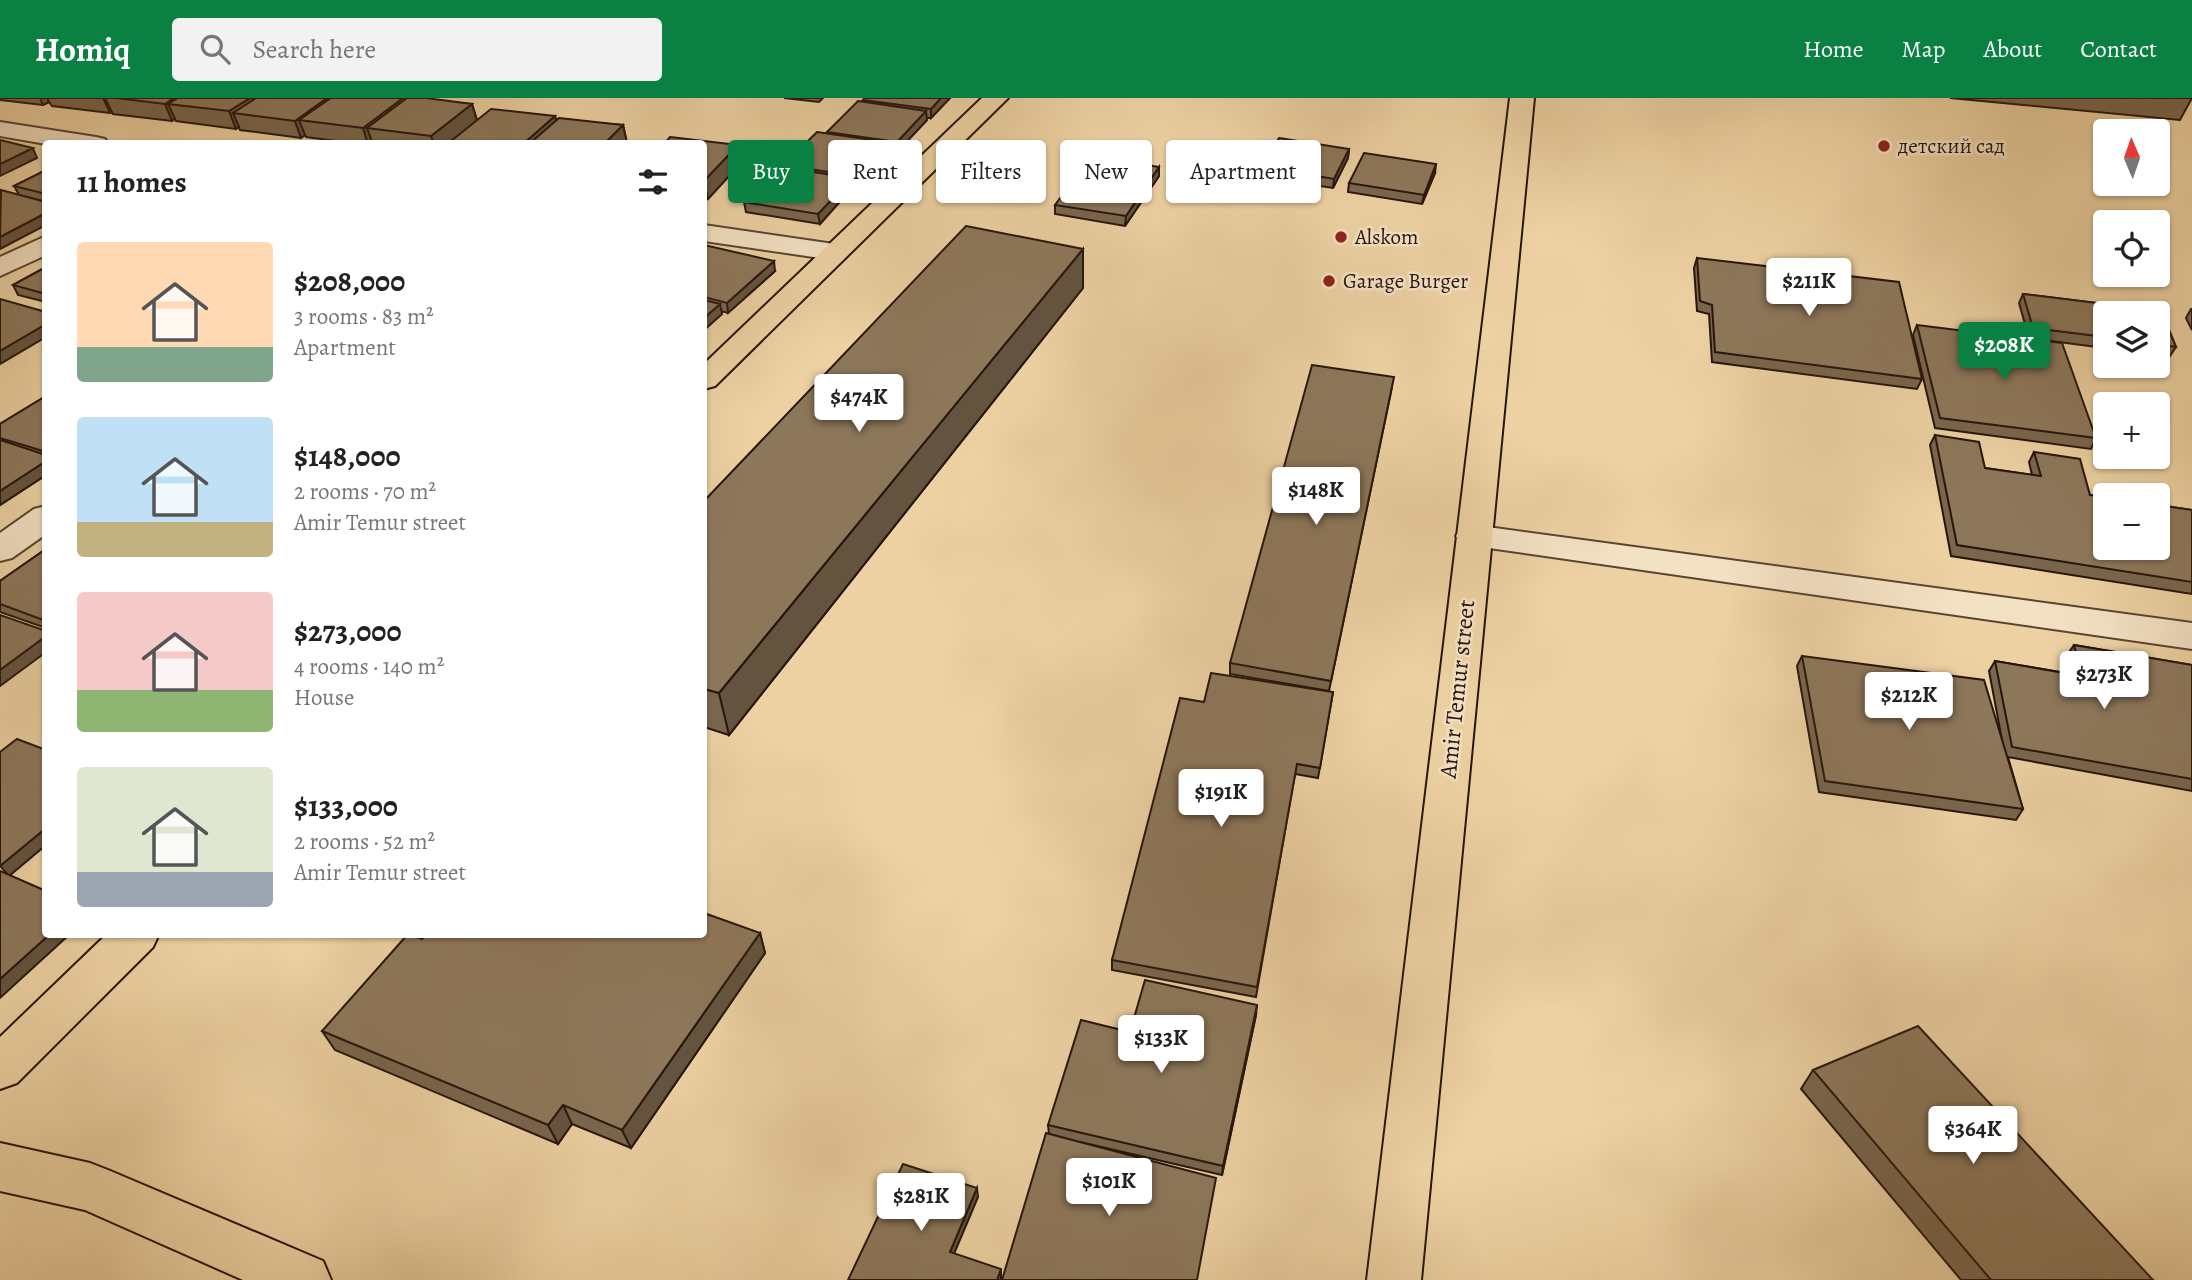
<!DOCTYPE html>
<html lang="en">
<head>
<meta charset="utf-8">
<style>
  body { margin:0; font-family:Alegreya,serif; background:#f2f2f2; color:#222; height:100vh; display:flex; flex-direction:column; font-size:26px; white-space:nowrap }
  * { box-sizing:border-box; margin:0 }
  p { font-size:23px; color:#767676 }
  .icon { flex:none; width:38px; height:38px; fill:none; stroke:currentColor; stroke-width:2; stroke-linecap:round; stroke-linejoin:round }
  .map { position:relative; flex:1; overflow:hidden }
  .drawer { position:absolute; left:42px; top:42px; width:665px; height:798px; display:flex; flex-direction:column; background:#fff; border-radius:7px; box-shadow:0 2px 5px #0004 }
  .drawer>* { flex:none }
  .banner { position:absolute; left:728px; top:42px; width:665px; height:63px; display:flex; gap:14px }
  .needle { width:46px; rotate:358deg }
  .buttons { position:absolute; left:2093px; top:21px; display:grid; gap:14px }
  .buttons a { display:grid; place-items:center; width:77px; height:77px; border-radius:7px; background:#fff; box-shadow:0 2px 5px #0004; font-size:35px }
  .price { position:absolute; translate:-50% -60px; padding:0 16px; border-radius:7px; background:#fff; color:#222; font-size:23px; line-height:46px; filter:drop-shadow(0 2px 4px #0008) }
  .price::after { content:''; position:absolute; left:50%; top:42px; width:21px; height:16px; margin-left:-10px; background:inherit; clip-path:polygon(0 0,100% 0,50% 100%) }
  .price.selected { background:#0b8043; color:#fff }
  ul { padding:0; list-style:none }
  li { display:flex; align-items:center; gap:21px; height:175px; padding:0 35px }
  li span { display:grid; place-items:center; flex:none; width:196px; height:140px; border-radius:7px; color:#555 }
  li>.icon { margin-inline-start:auto }
  span .icon { width:84px; height:84px; fill:#fffc; stroke-width:1 }
  li b { font-size:30px }
  h2 { display:flex; justify-content:space-between; align-items:center; height:84px; padding:0 35px; font-size:30px }
  .tag { padding:0 24px; border-radius:7px; background:#fff; box-shadow:0 2px 5px #0004; font-size:24px; line-height:63px }
  .tag.selected { background:#0b8043; color:#fff }
  header { display:flex; align-items:center; gap:42px; box-sizing:border-box; height:98px; padding:0 35px; background:#0b8043; color:#fff }
  header strong { font-size:33px }
  nav { display:flex; gap:38px; margin-inline-start:auto; font-size:24px }
  .search { width:490px; height:63px; background:#f2f2f2; display:flex; align-items:center; gap:18px; box-sizing:border-box; padding:0 24px; border-radius:7px; color:#767676; font-size:26px }
  .map>svg:first-child { display:block }
  .lines { fill:none; stroke-linecap:round; stroke-linejoin:round }
  .minor-casing { stroke:#584432; stroke-width:4 }
  .major-casing { stroke:#26150d; stroke-width:4 }
  .minor { fill:#f3e1c3; fill-rule:evenodd }
  .major { fill:#edd1a2; fill-rule:evenodd }
  .wall { fill:#79664d; stroke:#26150d; stroke-width:2 }
  .shaded-wall { fill:#63533f; stroke:#26150d; stroke-width:2 }
  .building { fill:#8d775a; stroke:#26150d; stroke-width:2 }
  .poi-dot { fill:#8f2418; stroke:#f3e1c3; stroke-width:2.5 }
  .labels { text-anchor:middle; stroke-width:5; stroke-linejoin:round; paint-order:stroke }
  .far-poi-label { font-size:21px; fill:#26150d; stroke:#f3e1c3; text-anchor:start }
  .street-label { font-size:24px; fill:#26150d; stroke:#f3e1c3 }
</style>
</head>
<body>
<header>
<strong>Homiq</strong>
<div class="search"><svg class="icon" aria-label="search" viewBox="0 0 24 24"><circle cx="10" cy="10" r="6"/><path d="M15 15l6 6"/></svg>Search here</div>
<nav><a>Home</a><a>Map</a><a>About</a><a>Contact</a></nav>
</header>
<div class="map">
<svg width="2192" height="1182" viewBox="0 0 2192 1182">
  <rect width="100%" height="100%" fill="#edd1a2"/>
  <filter id="stains"><feTurbulence type="fractalNoise" baseFrequency=".00286" numOctaves="4"/><feColorMatrix values="0 0 0 0 .2 0 0 0 0 .09 0 0 0 0 .02 0 0 0 .5 -.17"/></filter>
  <radialGradient id="worn" r=".72"><stop offset=".6" stop-color="#630" stop-opacity="0"/><stop offset="1" stop-color="#630" stop-opacity=".3"/></radialGradient>
  <g class="lines">
    <defs>
      <path id="minor" d="M0 24 96 39 105 41 108 46H46L0 38Z
        M704 127 834 146 844 148 848 154 844 160 834 162 704 143Z
        M46 138V157L0 178V159Z
        M46 408V436L12 460 0 463V435L34 411Z
        M1473 427 2192 525V551L1461 446 1456 438 1461 430Z"/>
      <path id="major" d="M982 0H1008L715 288 704 291V266Z
        M1510 0H1534L1421 1182H1367Z
        M107 836H159L153 849 17 985 0 991V939Z
        M0 1045 90 1065 108 1072 323 1163 331 1182H243L85 1112 0 1093Z"/>
    </defs>
    <use href="#minor" class="minor-casing"/>
    <use href="#major" class="major-casing"/>
    <use href="#minor" class="minor"/>
    <use href="#major" class="major"/>
  </g>
  <path class="wall" d="M0 0H406V1L472 6 477 22 555 18 556 22 623 27 627 45 451 46V44L449 46H373L372 44 371 46H358L306 39 305 37 301 40 240 32 239 29 236 31 176 23 175 21 172 23 113 16 112 14 110 15 52 8 49 4 43 7 0 2Z
    M784 0H823L819 4Z
    M865 0H950L931 20H927V22L898 53 887 51V53L856 87H853V89L820 126 746 114 744 104 783 69V67L828 36 827 34 863 4V2Z
    M1950 0H2192L2180 22Z
    M704 46 741 65 708 101 704 100Z
    M1349 51 1348 60 1333 90 1261 79 1262 69Z
    M1159 69V78L1125 128 1055 116V107Z
    M46 72V104L19 97 14 88Z
    M1435 75 1422 106 1348 94 1349 85Z
    M704 147 775 173 728 215 721 213 722 216 704 232Z
    M1083 151V190L729 637 704 629V403Z
    M1697 160 1922 281 1917 291 1712 264 1709 216 1697 213 1694 170Z
    M46 169V204L18 197 13 187Z
    M2023 196 2161 213 2176 249 2170 258 2158 257V215H2105V250L2029 240 2019 205Z
    M2191 211H2192V232L2186 220Z
    M1917 227 2096 340 2091 351 1935 330 1913 237Z
    M1392 289 1329 593 1230 576V565Z
    M46 298V377L0 407V326Z
    M1935 337 1985 370 2032 377 2029 364 2034 354 2090 397 2192 412V496L1951 458 1930 347Z
    M46 451V530L0 514V483Z
    M2074 547 2192 567V693L2008 659 2023 711 2016 722 1819 694 1797 568 1802 558 2002 642 1989 573 1995 563 2072 576 2067 557Z
    M1333 594 1318 680 1295 676 1256 899 1112 872V862L1204 604Z
    M760 835 765 855 631 1050 572 1026 558 1046 335 952 322 933 422 841Z
    M1256 917 1222 1077 1080 1044 1215 1089 1049 1036 1048 1027 1130 934Z
    M1813 972 2153 1182H1961L1801 991Z"/>
  <path class="shaded-wall" d="M40 0H47L49 4 43 7Z
    M103 0H105L112 14 110 15Z
    M174 0H208L168 6 175 21 172 23 165 6Z
    M250 0H282L233 15 239 29 236 31 229 13Z
    M327 0H343L299 22 305 37 301 40 295 23Z
    M403 0H406L411 15 367 30 372 44 368 46 363 30Z
    M941 0H950L931 20V11Z
    M472 6 477 23 449 46H434L431 38Z
    M926 13 927 22 898 53 897 44Z
    M555 18 559 35 547 46H523Z
    M623 27 627 45V46H604Z
    M886 44 887 53 856 87 855 78Z
    M738 47 741 65 708 101 704 83Z
    M33 50 37 60 0 78V66Z
    M1349 51 1348 60 1333 90 1334 81Z
    M1436 66 1435 75 1422 106 1424 97Z
    M1159 69V78L1125 128 1126 118Z
    M852 80 853 89 820 126 818 116Z
    M46 115V127L0 151V139Z
    M1083 151V190L729 637 719 595Z
    M774 163 775 173 728 215 727 205Z
    M720 206 722 216 704 232V220Z
    M46 226V239L0 266V253Z
    M46 363V377L0 407V393Z
    M46 538V554L0 588V572Z
    M46 730V747L9 778 0 768Z
    M760 835 765 855 631 1050 622 1032Z
    M50 836H70L0 900V881Z
    M1257 907 1256 917 1222 1077 1223 1068Z
    M563 1007 572 1026 558 1046 548 1027Z
    M977 1090 978 1099 951 1163 950 1154Z
    M1001 1171V1182H997Z"/>
  <path class="building" d="M116 0H174L165 6Z
    M178 0H250L229 13 168 6Z
    M256 0H327L295 23 233 15Z
    M331 0H403L363 30 299 22Z
    M407 0H426L472 6 431 38 367 30Z
    M865 0H941L931 11 863 2Z
    M858 3 926 13 897 44 827 34Z
    M491 11 555 18 523 46H471L451 43Z
    M559 20 623 27 604 46H529Z
    M817 34 886 44 855 78 783 67Z
    M670 39 738 47 704 83V46H664Z
    M1279 40 1349 51 1334 81 1262 69Z
    M0 42 33 50 0 66Z
    M1364 55 1436 66 1424 97 1349 85Z
    M1091 58 1159 69 1126 118 1055 107Z
    M780 69 852 80 818 116 744 104Z
    M46 72V96L14 88Z
    M1 92 46 104V115L0 139Z
    M966 128 1083 151 719 595 704 591V403Z
    M704 147 774 163 727 205 704 199Z
    M1697 160 1899 184 1922 281 1715 254 1712 207 1700 203Z
    M46 169V196L13 187Z
    M2023 196 2161 213 2176 249 2158 246V215H2105V239L2033 230Z
    M0 201 46 214V226L0 253Z
    M704 202 720 206 704 220Z
    M1917 227 2062 245 2096 340 1940 320Z
    M1312 267 1394 279 1331 583 1230 565Z
    M46 298V354L0 340V326Z
    M1935 337 1979 344 1985 370 2041 378 2034 354 2080 361 2090 397 2105 399V450H2158V407L2192 412V484L1957 447Z
    M0 342 46 357V363L0 393Z
    M46 451V523L0 506V483Z
    M0 517 46 533V538L0 572Z
    M2074 547 2192 567V681L2012 649 1995 563 2082 578Z
    M1802 558 1984 582 2023 711 1825 683Z
    M1211 575 1333 594 1320 670 1297 666 1257 889 1112 862 1180 600 1204 604Z
    M17 641 46 652V730L0 768V654Z
    M0 773 46 793V836H50L0 881Z
    M704 815 760 835 622 1032 563 1007 548 1027 322 933 408 836 422 841 426 836H704Z
    M1145 882 1257 907 1223 1068 1048 1027 1081 922 1130 934Z
    M1918 928 2153 1182H1991L1813 972Z
    M1046 1035 1216 1080 1197 1182H1002Z
    M903 1066 977 1090 950 1154 1001 1171 997 1182H848Z"/>
  <g class="poi-dot">
    <circle cx="1884" cy="48" r="7"/>
    <circle cx="1341" cy="139" r="7"/>
    <circle cx="1329" cy="183" r="7"/>
  </g>
  <g class="labels">
    <g class="far-poi-label">
      <text x="1898" y="55">детский сад</text>
      <text x="1355" y="146">Alskom</text>
      <text x="1343" y="190">Garage Burger</text>
    </g>
    <g class="street-label">
      <text transform="translate(1457 591) rotate(-84)" y="8">Amir Temur street</text>
    </g>
  </g>
  <rect width="100%" height="100%" filter="url(#stains)"/>
  <rect width="100%" height="100%" fill="url(#worn)"/>
</svg>
<div class="buttons">
<a><svg class="needle" viewBox="-14 -14 28 28"><path d="M0-13l5 13h-10z" fill="#e53935"/><path d="M0 13l5-13h-10z" fill="#767676"/></svg></a>
<a><svg class="icon" aria-label="locate" viewBox="0 0 24 24"><circle cx="12" cy="12" r="6"/><path d="M12 2v4M12 18v4M2 12h4M18 12h4"/></svg></a>
<a><svg class="icon" aria-label="layers" viewBox="0 0 24 24"><path d="M12 4l9 5-9 5-9-5zM3 14l9 5 9-5"/></svg></a>
<a>+</a>
<a>−</a>
</div>
<b class="price" style="left:1809px;top:220px">$211K</b>
<b class="price selected" style="left:2004px;top:284px">$208K</b>
<b class="price" style="left:859px;top:336px">$474K</b>
<b class="price" style="left:1316px;top:429px">$148K</b>
<b class="price" style="left:2104px;top:613px">$273K</b>
<b class="price" style="left:1909px;top:634px">$212K</b>
<b class="price" style="left:1221px;top:731px">$191K</b>
<b class="price" style="left:1161px;top:977px">$133K</b>
<b class="price" style="left:1973px;top:1068px">$364K</b>
<b class="price" style="left:1109px;top:1120px">$101K</b>
<b class="price" style="left:921px;top:1135px">$281K</b>
<div class="banner">
<a class="tag selected">Buy</a>
<a class="tag">Rent</a>
<a class="tag">Filters</a>
<a class="tag">New</a>
<a class="tag">Apartment</a>
</div>
<section class="drawer">
<h2>11 homes<svg class="icon" aria-label="filters" viewBox="0 0 24 24"><path d="M4 7h16M4 17h16"/><circle cx="9" cy="7" r="2"/><circle cx="15" cy="17" r="2"/></svg></h2>
<ul>
<li><span style="background:linear-gradient(#ffd9b3 75%,#7fa58c 0)"><svg class="icon" aria-label="home" viewBox="0 0 24 24"><path d="M3 11l9-7 9 7M6 9v11h12V9"/></svg></span><div><b>$208,000</b><p>3 rooms · 83 m²</p><p>Apartment</p></div></li>
<li><span style="background:linear-gradient(#bfe0f5 75%,#c2b280 0)"><svg class="icon" aria-label="home" viewBox="0 0 24 24"><path d="M3 11l9-7 9 7M6 9v11h12V9"/></svg></span><div><b>$148,000</b><p>2 rooms · 70 m²</p><p>Amir Temur street</p></div></li>
<li><span style="background:linear-gradient(#f6c9c9 70%,#8fb573 0)"><svg class="icon" aria-label="home" viewBox="0 0 24 24"><path d="M3 11l9-7 9 7M6 9v11h12V9"/></svg></span><div><b>$273,000</b><p>4 rooms · 140 m²</p><p>House</p></div></li>
<li><span style="background:linear-gradient(#dfe7d0 75%,#9aa5b1 0)"><svg class="icon" aria-label="home" viewBox="0 0 24 24"><path d="M3 11l9-7 9 7M6 9v11h12V9"/></svg></span><div><b>$133,000</b><p>2 rooms · 52 m²</p><p>Amir Temur street</p></div></li>
</ul>
</section>
</div>
</body>
</html>
